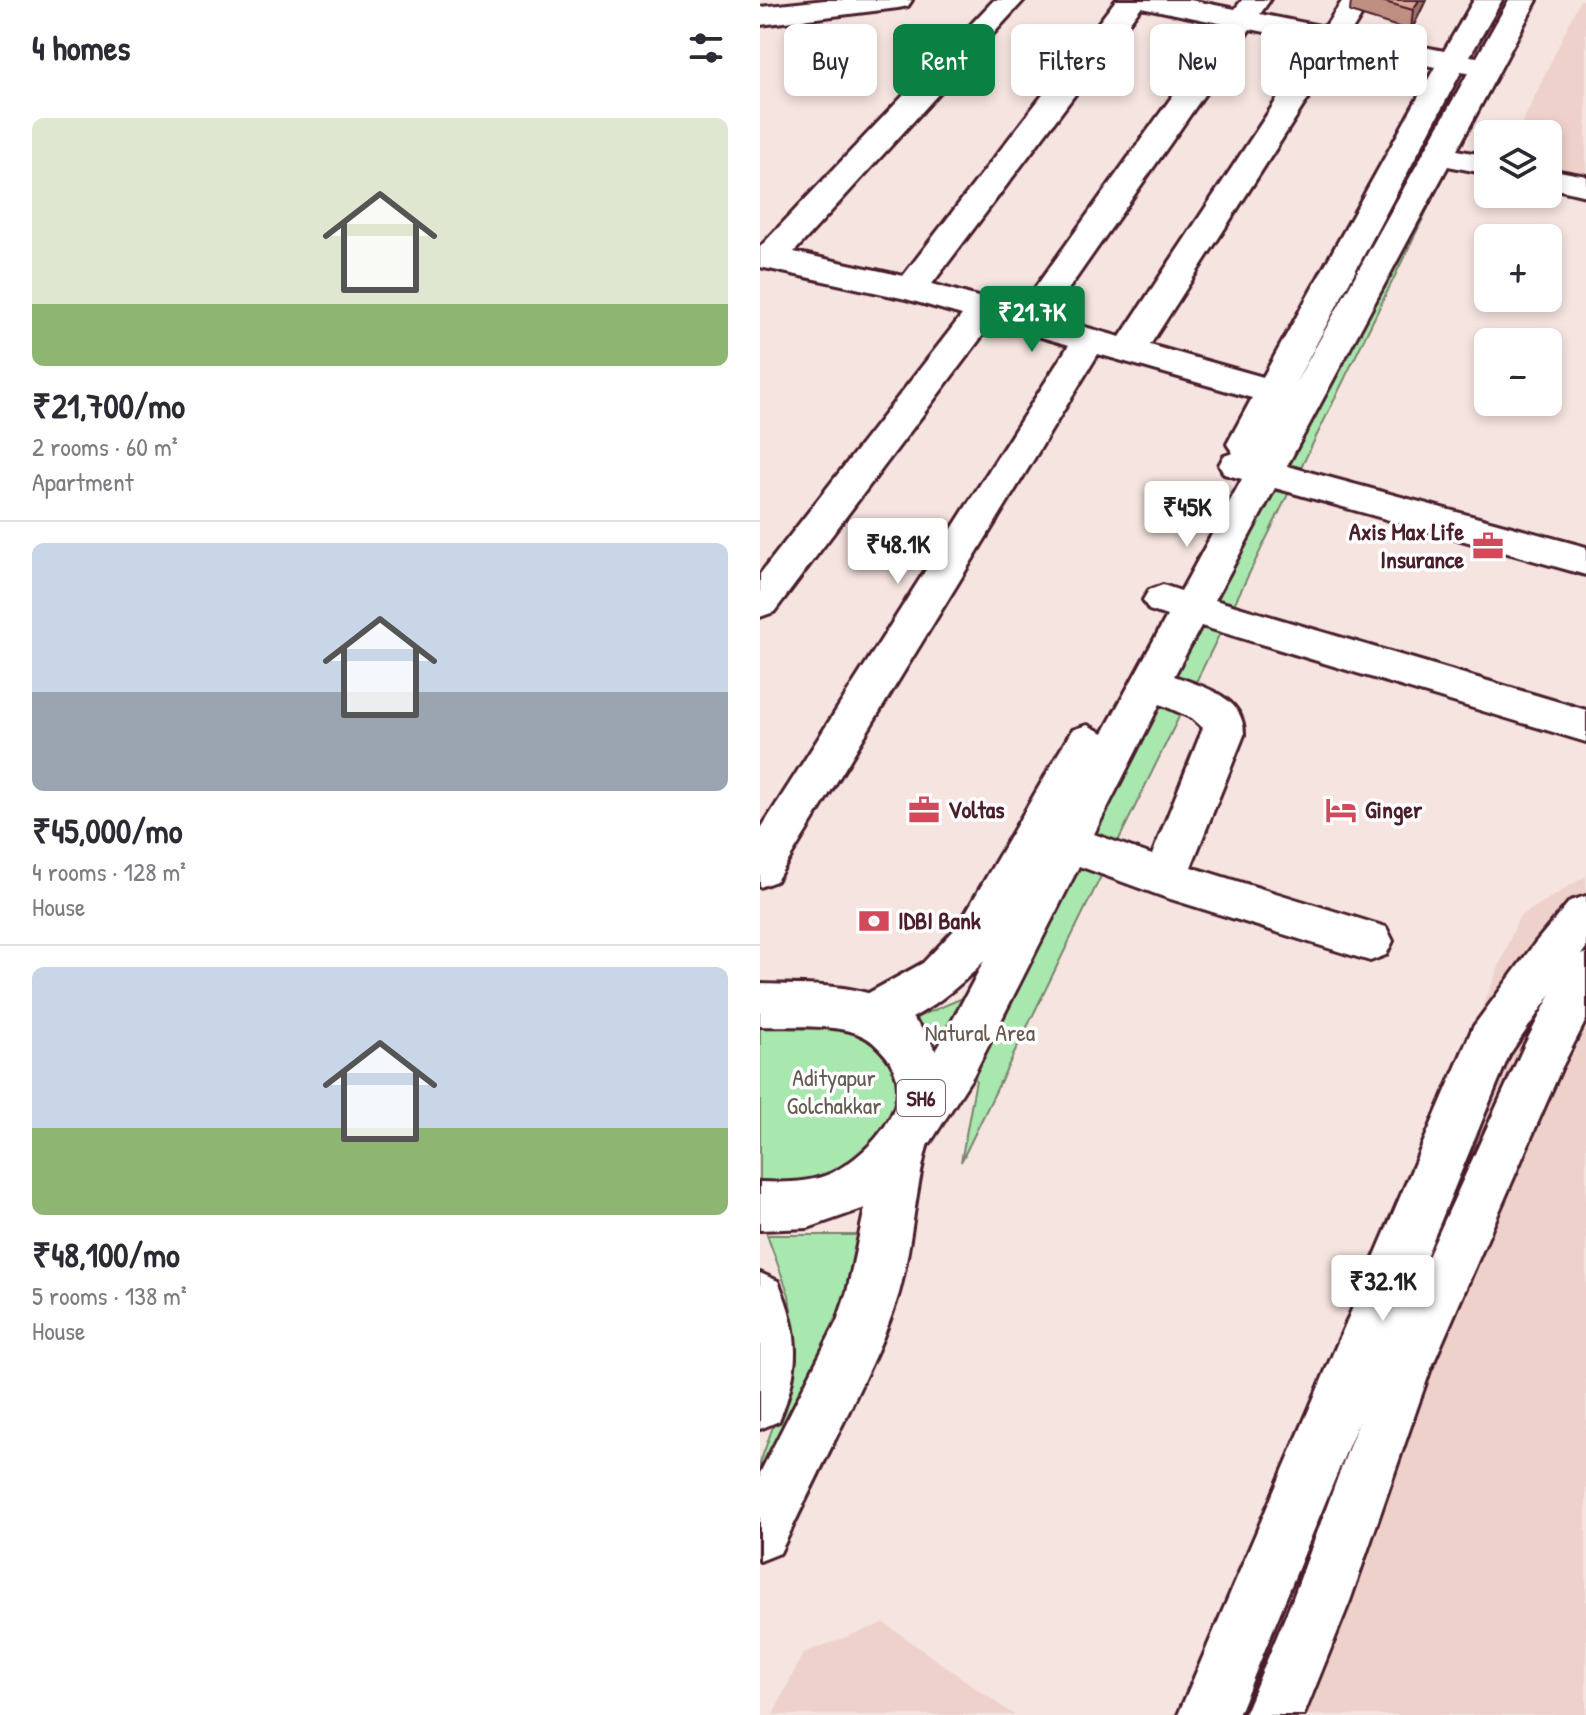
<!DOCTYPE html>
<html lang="en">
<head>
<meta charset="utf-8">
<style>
  body { margin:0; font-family:"Patrick Hand",sans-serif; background:#f7f7f7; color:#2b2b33; height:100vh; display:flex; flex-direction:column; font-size:30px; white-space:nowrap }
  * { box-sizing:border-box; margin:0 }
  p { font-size:26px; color:#7c7c81 }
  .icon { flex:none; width:44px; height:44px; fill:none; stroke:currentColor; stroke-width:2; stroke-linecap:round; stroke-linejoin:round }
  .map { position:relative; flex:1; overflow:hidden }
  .details { display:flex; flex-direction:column; background:#fff; width:760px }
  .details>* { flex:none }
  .guide { position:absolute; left:24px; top:24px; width:682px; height:72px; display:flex; gap:16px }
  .fabs { position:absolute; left:714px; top:120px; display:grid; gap:16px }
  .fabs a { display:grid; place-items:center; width:88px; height:88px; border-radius:12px; background:#fff; box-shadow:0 4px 12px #0003; font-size:40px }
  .price { position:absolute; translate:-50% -68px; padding:0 18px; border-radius:8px; background:#fff; color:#222; font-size:26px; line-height:52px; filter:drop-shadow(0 2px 4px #0008) }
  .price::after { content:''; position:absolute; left:50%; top:48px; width:24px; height:18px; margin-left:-12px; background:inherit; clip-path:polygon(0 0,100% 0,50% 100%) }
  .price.selected { background:#0b8043; color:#fff }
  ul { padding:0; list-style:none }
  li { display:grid; align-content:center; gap:16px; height:424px; padding:0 32px }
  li+li { border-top:2px solid #e1e1e2 }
  li span { display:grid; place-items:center; height:248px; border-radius:12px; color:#555 }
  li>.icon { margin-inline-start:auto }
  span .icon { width:144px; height:144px; fill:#fffc; stroke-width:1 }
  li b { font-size:34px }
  h2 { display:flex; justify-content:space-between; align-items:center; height:96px; padding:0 32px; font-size:34px }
  .tag { padding:0 28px; border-radius:12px; background:#fff; box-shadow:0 4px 12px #0003; font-size:28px; line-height:72px }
  .tag.selected { background:#0b8043; color:#fff }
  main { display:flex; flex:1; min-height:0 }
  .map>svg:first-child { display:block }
  .built { fill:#eed1ca }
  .green { fill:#a8e7ae; stroke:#79836c; stroke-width:2 }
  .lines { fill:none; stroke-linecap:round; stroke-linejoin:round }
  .minor-casing { stroke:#4a1f2b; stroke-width:6 }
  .major-casing { stroke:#4a1f2b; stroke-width:6 }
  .minor { fill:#fff; fill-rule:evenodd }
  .major { fill:#fff; fill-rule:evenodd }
  .wall { fill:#bf8f82; stroke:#4a1f2b; stroke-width:2 }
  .shaded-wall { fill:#9b746a; stroke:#4a1f2b; stroke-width:2 }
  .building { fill:#dea697; stroke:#4a1f2b; stroke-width:2 }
  .labels { text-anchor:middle; stroke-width:7; stroke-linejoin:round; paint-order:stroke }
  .shield { fill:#fff; stroke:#80626b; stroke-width:2 }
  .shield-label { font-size:22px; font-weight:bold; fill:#4a1f2b }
  .poi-label { font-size:24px; font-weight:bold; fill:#4a1f2b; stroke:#fff; text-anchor:start }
  .park-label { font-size:24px; fill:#665b52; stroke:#fff }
</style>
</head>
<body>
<main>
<section class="details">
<h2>4 homes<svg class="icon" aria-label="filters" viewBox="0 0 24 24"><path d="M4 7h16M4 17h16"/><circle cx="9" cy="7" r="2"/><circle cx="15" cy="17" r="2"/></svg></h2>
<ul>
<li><span style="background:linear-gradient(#dfe7d0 75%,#8fb573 0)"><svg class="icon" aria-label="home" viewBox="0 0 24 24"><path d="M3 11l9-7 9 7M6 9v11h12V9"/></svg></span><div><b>₹21,700/mo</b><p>2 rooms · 60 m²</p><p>Apartment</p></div></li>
<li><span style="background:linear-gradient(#c9d6e8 60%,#9aa5b1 0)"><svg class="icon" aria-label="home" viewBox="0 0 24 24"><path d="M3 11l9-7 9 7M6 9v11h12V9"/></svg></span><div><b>₹45,000/mo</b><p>4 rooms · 128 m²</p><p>House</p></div></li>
<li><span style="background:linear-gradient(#c9d6e8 65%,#8fb573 0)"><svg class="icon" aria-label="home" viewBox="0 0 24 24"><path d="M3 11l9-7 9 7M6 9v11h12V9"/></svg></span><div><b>₹48,100/mo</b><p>5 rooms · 138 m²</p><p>House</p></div></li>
</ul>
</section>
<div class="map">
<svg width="826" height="1715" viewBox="0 0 826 1715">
  <rect width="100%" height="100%" fill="#f5e4e0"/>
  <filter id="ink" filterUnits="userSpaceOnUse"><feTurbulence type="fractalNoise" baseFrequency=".0125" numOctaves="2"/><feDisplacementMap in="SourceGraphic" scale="16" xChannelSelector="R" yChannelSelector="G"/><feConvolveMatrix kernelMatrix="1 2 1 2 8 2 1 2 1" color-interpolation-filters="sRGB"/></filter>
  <g filter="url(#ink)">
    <path class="built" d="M820 0H826V190L788 182V134H757Z
      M826 876V1715H438L759 917Z
      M124 1623 254 1715H13L43 1653Z"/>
    <path class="green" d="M770 0 201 1162 216 1080 171 1043 125 1031 224 989Z
      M0 1011 71 1014 145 1062 135 1135 62 1188 0 1184Z
      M7 1235H108L89 1310 0 1484V1463L37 1359 29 1295Z"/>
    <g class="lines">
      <defs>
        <path id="minor" d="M65 0H152L148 6 138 8 0 25V7Z
          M234 0H264L34 252 143 276 356 0H430L475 9 482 0H510L500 14 565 27 583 0H611L591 32 684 51 714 0H742L710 56 717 57 749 0H777L697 150 728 156V174L688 166 527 466 826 547V575L515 488 455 600 826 710V742L441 626 414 676C444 687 485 697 484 735L431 867 626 927 633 941 626 955 610 961 404 897 319 866 213 1076 170 1143 153 1150 136 1143 129 1127 136 1111 179 1046 224 961C192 995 155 1021 111 1037L94 1031 88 1016 94 1001 163 963 198 926 312 730 327 725 343 733 407 616 389 610 383 600 389 590 403 585 421 591 482 479 464 474 459 465 464 456 473 453 467 444 492 398 338 354 16 881 0 887V830L309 345 232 323 14 612 0 617V574L202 315 146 299 0 267V247ZM381 7 464 24 260 309 172 284ZM490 29 555 42 360 337 289 317ZM581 47 675 67 503 377 390 345ZM701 72 708 73 534 386ZM400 704 432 718 443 728 392 855 334 834Z
          M788 169 826 176V196L788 187Z
          M826 896V948L821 955 826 953V1020L801 1069 670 1371 590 1601 544 1715H484L533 1598 599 1420 478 1715H418L713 1027 775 943 810 901ZM791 994 765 1044 647 1303 749 1055Z"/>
        <path id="major" d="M0 984C46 986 109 981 147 1013 167 1031 184 1059 186 1087 187 1111 172 1128 166 1150 154 1197 152 1246 139 1293 127 1334 107 1372 89 1411 66 1458 43 1505 20 1553L0 1561V1473L77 1321 87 1292 105 1208 48 1228 0 1230V1182C24 1183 50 1183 72 1173 111 1153 161 1100 126 1056 120 1049 112 1040 103 1036 79 1023 28 1027 0 1026Z
          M0 1273 18 1281C40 1333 41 1368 19 1421L0 1429Z"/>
      </defs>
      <use href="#minor" class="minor-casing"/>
      <use href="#major" class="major-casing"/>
      <use href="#minor" class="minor"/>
      <use href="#major" class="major"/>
    </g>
    <path class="wall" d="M591 0H666L651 31 590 12Z"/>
    <path class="shaded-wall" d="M659 0H666L651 31 653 10Z"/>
    <path class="building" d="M618 0H659L653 10Z"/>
  </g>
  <defs>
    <symbol id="office-bare" viewBox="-9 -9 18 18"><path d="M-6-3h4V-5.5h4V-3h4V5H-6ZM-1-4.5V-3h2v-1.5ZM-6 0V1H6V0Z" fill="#d1495b" stroke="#fff" stroke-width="2.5" paint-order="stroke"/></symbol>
    <symbol id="hotel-bare" viewBox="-9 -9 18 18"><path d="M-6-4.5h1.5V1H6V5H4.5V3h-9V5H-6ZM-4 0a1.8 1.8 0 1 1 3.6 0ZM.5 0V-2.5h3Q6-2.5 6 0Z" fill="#d1495b" stroke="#fff" stroke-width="2.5" paint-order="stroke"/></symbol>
    <symbol id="bank-bare" viewBox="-9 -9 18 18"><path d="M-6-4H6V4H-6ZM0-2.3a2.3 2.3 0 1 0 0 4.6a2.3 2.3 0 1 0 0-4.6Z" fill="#d1495b" stroke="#fff" stroke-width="2.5" paint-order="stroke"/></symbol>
  </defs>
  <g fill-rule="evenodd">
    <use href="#office-bare" x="706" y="524" width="44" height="44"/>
    <use href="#office-bare" x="142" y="788" width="44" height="44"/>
    <use href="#hotel-bare" x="559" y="788" width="44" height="44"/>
    <use href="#bank-bare" x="92" y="899" width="44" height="44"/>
  </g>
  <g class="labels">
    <rect class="shield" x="137" y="1080" width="48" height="36" rx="6"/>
    <g class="shield-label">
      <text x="161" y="1106">SH6</text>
    </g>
    <g class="poi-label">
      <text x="704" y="540" text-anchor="end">Axis Max Life<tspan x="704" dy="28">Insurance</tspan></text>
      <text x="188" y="818">Voltas</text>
      <text x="605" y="818">Ginger</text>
      <text x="138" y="929">IDBI Bank</text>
    </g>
    <g class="park-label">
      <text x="220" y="1041">Natural Area</text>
      <text x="74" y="1086">Adityapur<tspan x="74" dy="28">Golchakkar</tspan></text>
    </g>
  </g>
</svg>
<div class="fabs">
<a><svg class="icon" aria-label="layers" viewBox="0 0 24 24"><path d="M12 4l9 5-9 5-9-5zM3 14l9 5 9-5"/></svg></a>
<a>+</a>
<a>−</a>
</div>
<b class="price selected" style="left:272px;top:354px">₹21.7K</b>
<b class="price" style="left:427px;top:549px">₹45K</b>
<b class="price" style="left:138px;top:586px">₹48.1K</b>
<b class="price" style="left:623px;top:1323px">₹32.1K</b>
<div class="guide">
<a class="tag">Buy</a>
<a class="tag selected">Rent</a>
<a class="tag">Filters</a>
<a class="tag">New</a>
<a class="tag">Apartment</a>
</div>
</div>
</main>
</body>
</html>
